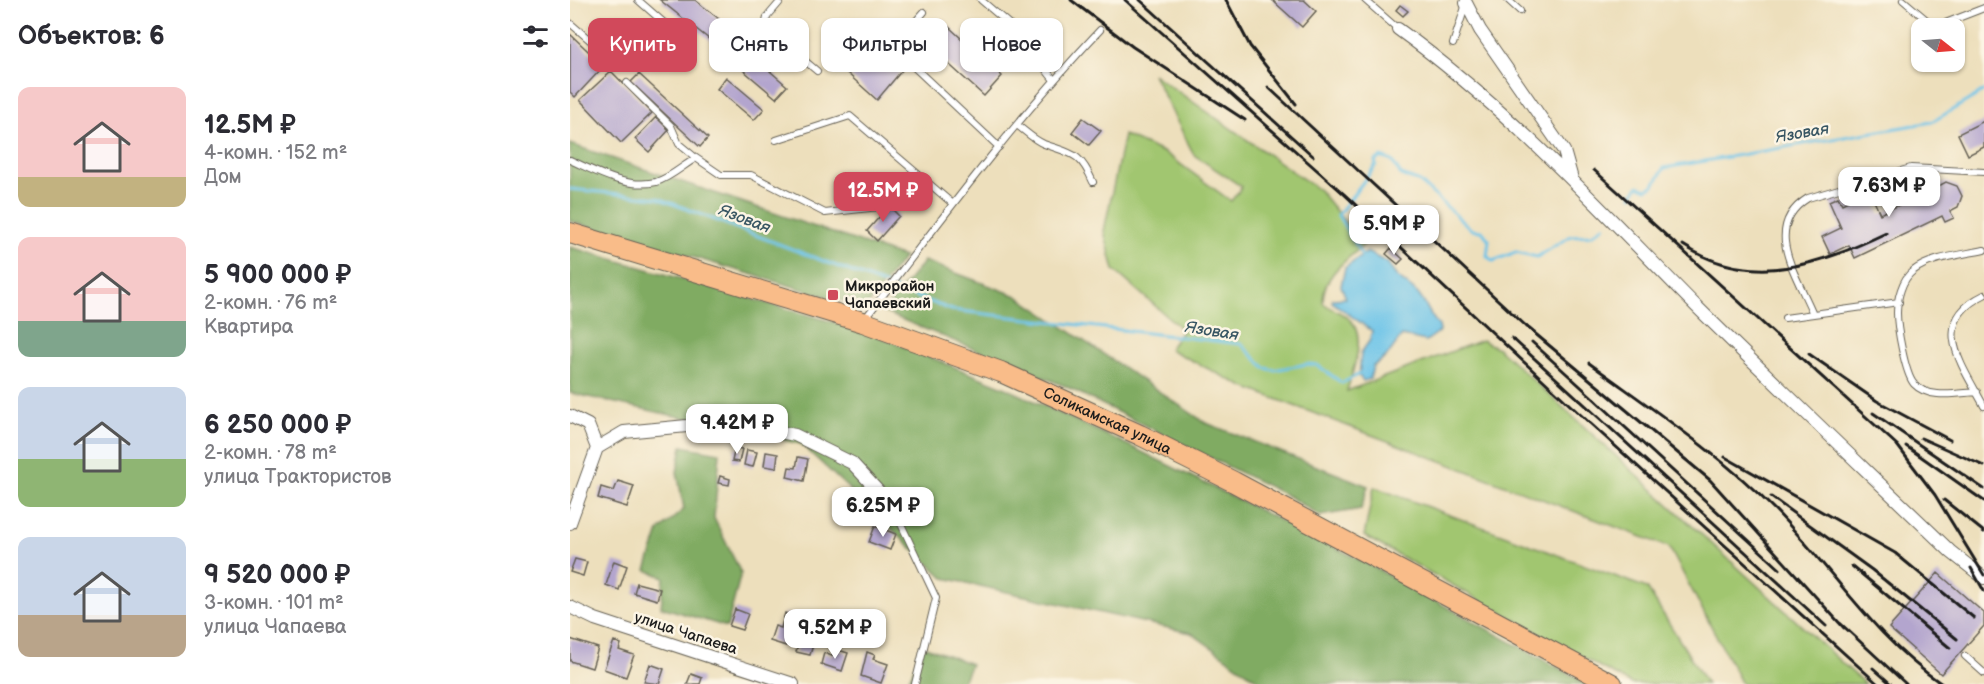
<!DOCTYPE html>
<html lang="ru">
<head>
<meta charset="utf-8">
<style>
  body { margin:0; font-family:"Balsamiq Sans",sans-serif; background:#f7f7f7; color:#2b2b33; height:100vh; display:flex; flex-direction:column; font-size:22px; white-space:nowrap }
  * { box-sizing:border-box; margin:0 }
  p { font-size:20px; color:#7c7c81 }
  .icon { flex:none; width:33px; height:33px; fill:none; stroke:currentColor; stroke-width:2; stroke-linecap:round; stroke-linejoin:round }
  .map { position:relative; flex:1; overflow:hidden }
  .side { display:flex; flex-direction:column; background:#fff; width:570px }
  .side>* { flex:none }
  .top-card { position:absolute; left:18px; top:18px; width:570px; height:54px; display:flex; gap:12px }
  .needle { width:39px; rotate:107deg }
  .controls { position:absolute; left:1341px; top:18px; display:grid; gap:12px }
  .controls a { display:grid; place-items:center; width:54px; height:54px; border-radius:12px; background:#fff; box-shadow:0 2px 4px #0004; font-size:30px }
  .price { position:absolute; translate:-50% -51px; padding:0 14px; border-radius:12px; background:#fff; color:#222; font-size:20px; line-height:39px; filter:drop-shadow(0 2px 3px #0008) }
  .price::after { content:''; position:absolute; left:50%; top:36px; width:18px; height:14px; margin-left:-9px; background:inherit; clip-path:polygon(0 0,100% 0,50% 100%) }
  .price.active { background:#d1495b; color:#fff }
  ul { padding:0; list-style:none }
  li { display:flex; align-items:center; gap:18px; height:150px; padding:0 18px }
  li span { display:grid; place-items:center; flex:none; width:168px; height:120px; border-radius:12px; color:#555 }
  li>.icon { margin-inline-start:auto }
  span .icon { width:72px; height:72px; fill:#fffc; stroke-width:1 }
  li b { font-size:26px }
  h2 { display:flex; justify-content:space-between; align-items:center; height:72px; padding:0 18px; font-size:26px }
  .chip { padding:0 21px; border-radius:12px; background:#fff; box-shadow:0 2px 4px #0004; font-size:21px; line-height:54px }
  .chip.active { background:#d1495b; color:#fff }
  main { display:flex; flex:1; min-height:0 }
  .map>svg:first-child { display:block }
  .green { fill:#a1c670; stroke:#5e7146; stroke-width:1.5 }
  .forest { fill:#80ab62; stroke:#4e643f; stroke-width:1.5 }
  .water { fill:#6bc3e8; stroke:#447082; stroke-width:1.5 }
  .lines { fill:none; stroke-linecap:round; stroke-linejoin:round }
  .stream { stroke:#6bc3e8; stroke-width:3 }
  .building { fill:#b3a5ce }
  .lane-casing { stroke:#656054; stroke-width:8 }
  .street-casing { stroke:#656054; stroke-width:14 }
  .primary-casing { stroke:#656054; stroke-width:22 }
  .lane { stroke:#fff; stroke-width:6 }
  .street { stroke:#fff; stroke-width:12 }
  .primary { stroke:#f9bc89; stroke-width:20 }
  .rail { stroke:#1c1c1c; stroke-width:3 }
  .poi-dot { fill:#d1495b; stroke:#fcf5e5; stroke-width:2 }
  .labels { text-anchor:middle; stroke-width:5; stroke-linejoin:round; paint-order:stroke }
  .poi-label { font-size:15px; font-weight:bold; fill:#1c1c1c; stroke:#fcf5e5; text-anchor:start }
  .street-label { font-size:15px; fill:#1c1c1c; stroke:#fcf5e5 }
  .water-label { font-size:16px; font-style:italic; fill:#385663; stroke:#fcf5e5 }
</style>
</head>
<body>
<main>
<section class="side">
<h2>Объектов: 6<svg class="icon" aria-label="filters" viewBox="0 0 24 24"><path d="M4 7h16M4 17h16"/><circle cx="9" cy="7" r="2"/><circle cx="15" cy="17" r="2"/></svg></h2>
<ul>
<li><span style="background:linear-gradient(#f6c9c9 75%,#c2b280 0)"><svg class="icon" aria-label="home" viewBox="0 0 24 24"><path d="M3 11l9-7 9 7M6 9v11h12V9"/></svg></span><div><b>12.5M ₽</b><p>4-комн. · 152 m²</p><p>Дом</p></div></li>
<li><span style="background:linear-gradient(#f6c9c9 70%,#7fa58c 0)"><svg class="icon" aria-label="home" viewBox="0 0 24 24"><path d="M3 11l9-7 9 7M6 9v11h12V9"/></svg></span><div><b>5 900 000 ₽</b><p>2-комн. · 76 m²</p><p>Квартира</p></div></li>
<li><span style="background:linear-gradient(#c9d6e8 60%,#8fb573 0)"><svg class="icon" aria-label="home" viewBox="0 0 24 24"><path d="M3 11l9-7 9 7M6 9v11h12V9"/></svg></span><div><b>6 250 000 ₽</b><p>2-комн. · 78 m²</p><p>улица Трактористов</p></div></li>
<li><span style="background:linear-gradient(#c9d6e8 65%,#b9a48a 0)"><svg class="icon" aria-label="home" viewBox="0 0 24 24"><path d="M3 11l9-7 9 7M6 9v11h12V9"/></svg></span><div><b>9 520 000 ₽</b><p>3-комн. · 101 m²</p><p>улица Чапаева</p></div></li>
</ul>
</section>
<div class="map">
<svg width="1414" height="684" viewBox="0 0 1414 684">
  <rect width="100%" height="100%" fill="#fcf5e5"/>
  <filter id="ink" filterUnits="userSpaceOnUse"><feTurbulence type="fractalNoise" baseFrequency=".0167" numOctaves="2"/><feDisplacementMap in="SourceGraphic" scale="12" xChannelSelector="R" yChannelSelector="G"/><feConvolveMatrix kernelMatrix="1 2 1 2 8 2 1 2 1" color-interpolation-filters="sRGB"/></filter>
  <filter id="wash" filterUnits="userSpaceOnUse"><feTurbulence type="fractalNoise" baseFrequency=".008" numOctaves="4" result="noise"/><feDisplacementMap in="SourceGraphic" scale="24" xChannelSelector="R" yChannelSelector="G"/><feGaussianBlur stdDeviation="1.35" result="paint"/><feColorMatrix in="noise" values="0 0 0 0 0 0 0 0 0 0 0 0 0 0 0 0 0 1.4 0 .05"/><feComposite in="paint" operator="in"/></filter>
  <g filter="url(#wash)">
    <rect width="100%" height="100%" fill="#eddfbc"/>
    <path class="green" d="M583 74 749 190 794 245C775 261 752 276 753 303 761 309 771 312 778 318 799 335 782 371 777 391L912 340 928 348 1295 684H1172L1099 547 674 387 599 349 613 330 544 270 534 231 554 135 595 153 661 201 672 187 624 155Z
      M804 487 1077 588 1137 684H1061L794 536Z"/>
    <path class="forest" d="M0 144 334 257 296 308 0 221Z
      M0 247 298 332 436 388 560 446 794 562 1018 684H693L621 633 374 578 231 444 0 393Z
      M354 261 447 296 636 423 798 486 791 509 750 516 720 497 495 386 313 312Z
      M112 446 150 453 144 518 171 573 157 627 91 607 94 577 76 570 89 531 114 509 107 472Z
      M353 646 401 664 392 684H337Z"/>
    <path class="water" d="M797 252 818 263C827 282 835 280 848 294 857 305 860 316 869 326L870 331 856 341 832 336C819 351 822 355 803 366L800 379 793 381 789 376 791 353 800 340 802 331 762 302 763 299 776 298 771 286 775 268Z"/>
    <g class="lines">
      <path class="stream" d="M0 189 88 198 382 310 671 344 695 368 704 370 737 364 747 365 772 383 792 373
        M1062 196 1068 186 1077 189 1084 185 1094 168 1362 122 1414 91
        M794 259 768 215 806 165 805 161 811 157 822 161 831 175 850 182 902 230 912 231 919 240 917 256 923 261 946 252 967 257 1001 236 1022 235 1034 226"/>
    </g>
    <g id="blocks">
      <path class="building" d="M90 0H125L168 34 154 51Z
        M702 0H734L746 11 732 27Z
        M830 5 838 11 833 16 826 10Z
        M379 27 432 76 414 96 361 48Z
        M0 34 34 66 5 97 0 92Z
        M310 48 333 69 307 100 277 73 292 56 303 65 308 59 304 55Z
        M178 52 217 86 206 98 167 65Z
        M41 71 82 113 51 143 10 100Z
        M69 74 138 138 130 147 61 82Z
        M156 77 194 109 184 120 147 89Z
        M86 117 99 130 79 152 65 139Z
        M513 118 531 131 519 145 502 132Z
        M1414 121V147L1398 155 1388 134Z
        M1358 179 1363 189 1376 182 1387 186 1392 196 1388 207 1380 211 1384 218 1375 222 1372 216 1285 258 1279 245 1260 254 1252 237 1271 228 1259 201 1268 197 1272 204 1299 190 1310 214 1348 196 1343 186Z
        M319 206 329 216 307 241 297 231Z
        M821 248 833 259 828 264 816 254Z
        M165 448 172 449 169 462 162 461Z
        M177 450 187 452 183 467 174 465Z
        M196 452 208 454 206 468 194 466Z
        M228 457 238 459 234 481 217 477 219 467 226 468Z
        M150 476 160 479 159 485 148 483Z
        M48 481 64 486 57 507 28 498 31 487 44 491Z
        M305 526 326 534 320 550 299 542Z
        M5 559 17 562 13 576 0 572Z
        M44 561 57 566 49 590 36 585Z
        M1368 573 1414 613V626L1371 674 1319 628Z
        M67 583 90 589 87 600 64 593Z
        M165 609 178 614 172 630 159 626Z
        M215 613 229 618 216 646 200 641 205 626 211 628Z
        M231 634 245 638 240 655 226 652Z
        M0 639 28 648 22 668 0 661Z
        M44 641 51 644 49 650 64 655 56 677 34 669Z
        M265 649 278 653 272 671 251 664 254 653 262 656Z
        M297 652 305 655 303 659 318 664 311 683 291 676Z
        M80 664 94 669 89 684 74 682Z
        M121 674 132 678 130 684H117Z"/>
    </g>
  </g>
  <g filter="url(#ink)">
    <use href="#blocks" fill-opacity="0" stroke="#656054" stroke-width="1.5"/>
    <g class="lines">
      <defs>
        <path id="lane" d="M68 0 100 28
          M411 0 439 24 484 80
          M795 0 828 29
          M938 0 950 11
          M1333 0 1365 27 1414 8
          M209 3 197 17 195 27 247 71
          M354 12 331 38 328 52 429 147
          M0 23 22 42
          M883 44 896 4
          M57 83 101 126 109 144 126 158
          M447 125C455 131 464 140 474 144 502 154 510 152 523 182
          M206 140 280 116 383 204
          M0 160C25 171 56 189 86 182 100 178 114 165 126 158L151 175H181L255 213 309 207 327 188
          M1414 295C1358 322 1392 365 1414 406
          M1243 314C1227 275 1191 227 1238 198L1341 168 1414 172
          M1215 318 1329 302
          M294 320C370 221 444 121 530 30
          M1407 392C1388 393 1359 400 1344 384 1335 374 1327 327 1327 313 1327 299 1332 279 1343 271 1361 257 1392 255 1414 250
          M323 507 366 598 345 684
          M1395 656 1414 673"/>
        <path id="street" d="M896 3 910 30 994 151 1002 179
          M828 29C938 108 1031 210 1126 306 1210 389 1296 470 1381 552L1414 578
          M0 416 18 425 27 448
          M27 448 54 432 159 422 225 435 282 463 323 507
          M0 523 27 448
          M0 607 25 619 223 684"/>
        <g id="primary">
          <path id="s1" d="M0 233 293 322 431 372 570 435 664 482 1042 684"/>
        </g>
      </defs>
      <use href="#lane" class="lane-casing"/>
      <use href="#street" class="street-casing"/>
      <use href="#primary" class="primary-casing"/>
      <use href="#lane" class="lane"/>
      <use href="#street" class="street"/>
      <use href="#primary" class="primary"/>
      <path class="rail" d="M501 0 563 47 675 120
        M555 0 774 194 1001 406 1308 684
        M570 0 743 156
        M656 0 680 46 726 104
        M698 87 956 326 1140 480 1274 628
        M1024 170 1327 445 1365 495 1414 575
        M1113 245C1181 290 1251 264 1316 233
        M942 338 1256 626
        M962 342 1210 569
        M1239 354 1307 401 1380 440
        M1019 363C1082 409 1150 454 1205 510 1262 568 1304 638 1372 684
        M1303 413 1414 489
        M1351 438 1414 466
        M1336 446 1414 501
        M1155 457 1325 553 1404 618
        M1201 497 1302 570 1387 639
        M1374 500 1414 532
        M1282 566 1380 648
        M1401 568 1414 591
        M1270 623 1336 684
        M1303 668 1321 684"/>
    </g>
  </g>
  <rect class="poi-dot" x="257" y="289" width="12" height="12" rx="3"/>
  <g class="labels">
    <g class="poi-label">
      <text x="275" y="291">Микрорайон<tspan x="275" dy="17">Чапаевский</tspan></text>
    </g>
    <g class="street-label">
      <text dy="5" stroke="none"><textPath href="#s1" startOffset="570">Соликамская улица</textPath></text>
      <text transform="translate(116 633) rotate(18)" y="5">улица Чапаева</text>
    </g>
    <g class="water-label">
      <text transform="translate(1232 132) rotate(-10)" y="6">Язовая</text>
      <text transform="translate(175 218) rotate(21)" y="6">Язовая</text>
      <text transform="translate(642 330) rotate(9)" y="6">Язовая</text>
    </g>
  </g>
</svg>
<div class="controls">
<a><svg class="needle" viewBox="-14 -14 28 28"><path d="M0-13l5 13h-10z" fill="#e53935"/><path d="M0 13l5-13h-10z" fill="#7c7c81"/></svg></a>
</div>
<b class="price" style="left:1319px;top:218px">7.63M ₽</b>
<b class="price active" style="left:313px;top:223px">12.5M ₽</b>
<b class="price" style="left:824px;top:256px">5.9M ₽</b>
<b class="price" style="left:167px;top:455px">9.42M ₽</b>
<b class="price" style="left:313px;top:538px">6.25M ₽</b>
<b class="price" style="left:265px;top:660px">9.52M ₽</b>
<div class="top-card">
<a class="chip active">Купить</a>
<a class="chip">Снять</a>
<a class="chip">Фильтры</a>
<a class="chip">Новое</a>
</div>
</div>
</main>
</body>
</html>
